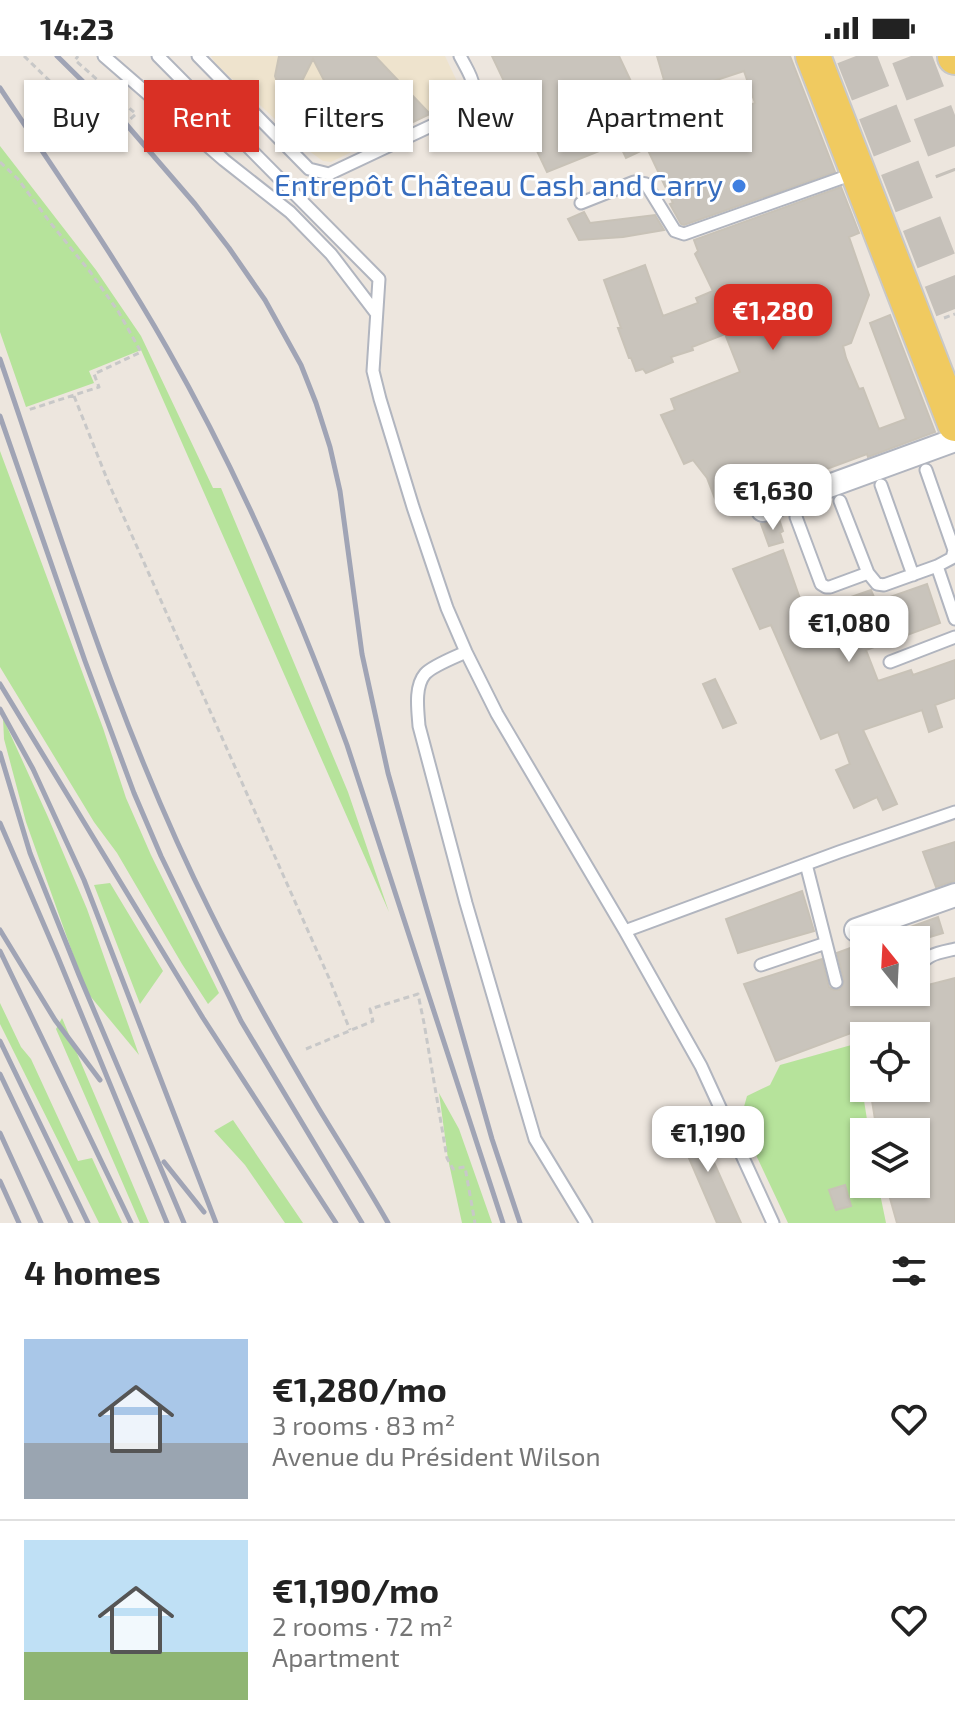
<!DOCTYPE html>
<html lang="en">
<head>
<meta charset="utf-8">
<style>
  body { margin:0; font-family:"Exo 2",sans-serif; background:#f6f6f6; color:#222; height:100vh; display:flex; flex-direction:column; font-size:30px; white-space:nowrap }
  * { box-sizing:border-box; margin:0 }
  p { font-size:26px; color:#767676 }
  .icon { flex:none; width:44px; height:44px; fill:none; stroke:currentColor; stroke-width:2; stroke-linecap:round; stroke-linejoin:round }
  .map { position:relative; height:1167px; overflow:hidden }
  .side { display:flex; flex-direction:column; background:#fff; flex:1 }
  .side>* { flex:none }
  .top-card { position:absolute; left:24px; top:24px; width:908px; height:72px; display:flex; gap:16px }
  .needle { width:52px; rotate:342deg }
  .tools { position:absolute; left:850px; top:870px; display:grid; gap:16px }
  .tools a { display:grid; place-items:center; width:80px; height:80px; border-radius:0px; background:#fff; box-shadow:0 2px 6px #0004; font-size:40px }
  .price { position:absolute; translate:-50% -68px; padding:0 18px; border-radius:16px; background:#fff; color:#222; font-size:26px; line-height:52px; filter:drop-shadow(0 2px 4px #0008) }
  .price::after { content:''; position:absolute; left:50%; top:48px; width:24px; height:18px; margin-left:-12px; background:inherit; clip-path:polygon(0 0,100% 0,50% 100%) }
  .price.active { background:#d93025; color:#fff }
  ul { padding:0; list-style:none }
  li { display:flex; align-items:center; gap:24px; height:200px; padding:0 24px }
  li+li { border-top:2px solid #e0e0e0 }
  li span { display:grid; place-items:center; flex:none; width:224px; height:160px; border-radius:0px; color:#555 }
  li>.icon { margin-inline-start:auto }
  span .icon { width:96px; height:96px; fill:#fffc; stroke-width:1 }
  li b { font-size:34px }
  h2 { display:flex; justify-content:space-between; align-items:center; height:96px; padding:0 24px; font-size:34px }
  .tag { padding:0 28px; border-radius:0px; background:#fff; box-shadow:0 2px 6px #0004; font-size:28px; line-height:72px }
  .tag.active { background:#d93025; color:#fff }
  .status { display:flex; justify-content:space-between; align-items:center; height:56px; padding:0 40px; background:#fff; direction:ltr }
  .status svg { height:22px; fill:currentColor }
  .map>svg:first-child { display:block }
  .education { fill:#eee3cd }
  .green { fill:#b6e39b }
  .building { fill:#c9c4bc; stroke:#c8c2b7; stroke-width:2; fill-rule:evenodd }
  .lines { fill:none; stroke-linecap:round; stroke-linejoin:round }
  .highway-tunnel { stroke:#c6c1ba; stroke-width:40; stroke-dasharray:40 20; stroke-linecap:butt }
  .lane-casing { stroke:#b1b5bf; stroke-width:15 }
  .street-casing { stroke:#b1b5bf; stroke-width:26 }
  .primary-casing { stroke:#c8c8c8; stroke-width:38 }
  .path { stroke:#c8c8c8; stroke-width:3; stroke-dasharray:6 4; stroke-linecap:butt }
  .lane { stroke:#fff; stroke-width:11 }
  .street { stroke:#fff; stroke-width:22 }
  .primary { stroke:#f0ca60; stroke-width:34 }
  .rail { stroke:#a0a4b5; stroke-width:5 }
  .shop-dot { fill:#3f7fe0; stroke:#fff; stroke-width:3 }
  .labels { text-anchor:middle; stroke-width:6; stroke-linejoin:round; paint-order:stroke }
  .shop-label { font-size:30px; fill:#366cbe; stroke:#fff; text-anchor:end }
</style>
</head>
<body>
<div class="status"><b>14:23</b><svg viewBox="0 0 49 12"><path d="M0 12V9h3v3zM5 12V6h3v6zM10 12V3h3v9zM15 12V0h3v12zM26 1h20v11H26zM47 4h2v5h-2z"/></svg></div>
<div class="map">
<svg width="955" height="1167" viewBox="0 0 955 1167">
  <rect width="100%" height="100%" fill="#ede6de"/>
  <path class="education" d="M211 0H445L462 36 460 43 331 106 323 105 309 95 215 7Z"/>
  <path class="green" d="M0 90 96 214 141 280 213 432H221L348 736 389 856 141 294 89 315 94 327 26 351 0 276Z
    M0 395 103 672 126 742 151 799 219 937 208 948 182 908 117 797 94 766 0 611Z
    M3 662 48 761 87 853 139 999 86 935 26 766 4 683Z
    M110 827 163 915 140 948 94 829Z
    M0 947 21 991 31 1003 78 1105 92 1102 122 1167H99L0 968Z
    M62 962 149 1167H140L56 973Z
    M855 988 869 1076H864V1128H878L886 1167H788L740 1065 747 1040 770 1029 780 1009Z
    M439 1037 459 1073 492 1167H462L448 1103Z
    M233 1064 303 1167H285L245 1109 214 1075Z"/>
  <path class="building" d="M279 0H375L430 58 359 92 313 3 300 29 295 33 288 34 282 32 277 26 275 20Z
    M492 0H619L635 34 664 24 657 0H790L835 116 684 169 681 168 670 148 673 147 647 92 626 102 619 87 547 116ZM744 15 755 47 735 55 736 57 690 74 677 37Z
    M841 131 859 177 849 181 869 239 851 287 843 290 846 302 859 333 863 332 879 373 906 363 870 267 890 259 935 376 868 401 867 398 719 453 707 422 693 404 684 408 661 359 675 354 671 343 740 316 725 278 692 291 693 294 671 301 673 306 646 317 643 313 636 315 631 302H629L618 272H621L604 224 645 209 663 260 698 247 696 242 713 235 695 198 698 195 694 184Z
    M584 156 590 167 655 159 664 174 623 181 579 184 568 163Z
    M779 463 783 475 780 477 783 486 769 490 761 468Z
    M783 494 805 557 871 534 876 546 927 528 940 567 866 594 878 625 911 614 913 619 955 604V642L935 649 942 671 929 676 922 654 863 674 897 748 883 754 877 741 854 752 836 714 850 708 838 676 821 683 771 569 760 573 733 513Z
    M715 623 736 667 723 672 703 628Z
    M955 786V825L936 831 923 796Z
    M802 835 814 875 738 897 726 863Z
    M938 861 943 877 920 884H880V882Z
    M864 887V936H916V932L955 922V1167H897L886 1128H916V1076H877L870 1032H916V980H861L859 974 776 1005 744 928 822 903 829 931 834 934H839L842 931 844 925 837 897Z
    M695 1064 741 1167H717L676 1072Z
    M845 1129 851 1150 836 1154 829 1134Z"/>
  <g class="lines">
    <path class="highway-tunnel" d="M856 0 955 253
      M911 0 955 115"/>
    <defs>
      <path id="lane" d="M104 0 224 104 290 156 331 198 376 257
        M158 0 379 223 373 315 380 343 413 451 447 552 466 596 497 658 625 875 701 1010 773 1167
        M198 0 309 113 329 118 467 53C479 28 472 23 460 0
        M581 147 634 126 646 128 675 175 684 178 853 118
        M926 414 954 494 952 502 937 510
        M881 429 913 519
        M840 445 868 517
        M796 461 821 528 826 531H830L868 517 877 528 884 529 937 510 955 563
        M466 596C455 601 432 610 425 618 414 631 418 655 419 670L466 847 535 1083 586 1167
        M890 606 955 581
        M806 808 836 926
        M625 875 839 796 955 756
        M761 909 826 887
        M916 916C925 898 937 897 955 893"/>
      <path id="street" d="M763 454 955 384
        M856 874 955 839"/>
      <path id="primary" d="M813 0 955 368
        M955 0V1"/>
    </defs>
    <use href="#lane" class="lane-casing"/>
    <use href="#street" class="street-casing"/>
    <use href="#primary" class="primary-casing"/>
    <path class="path" d="M24 0 99 73H119L136 58 75 4 78 0
      M0 106 18 123 49 165 91 217 118 255 141 296 94 318 99 331 28 354
      M944 262 955 258
      M74 340 109 428 329 922 350 974
      M306 993 373 965 370 953 418 938 424 967 447 1102 453 1113 465 1111 475 1167"/>
    <use href="#lane" class="lane"/>
    <use href="#street" class="street"/>
    <use href="#primary" class="primary"/>
    <path class="rail" d="M57 0 126 68 195 148 229 192 265 244 301 309 316 347 330 391 340 435 362 598 388 717 492 1083 520 1167
      M0 32C57 118 116 202 167 292 239 418 297 552 347 689L503 1167
      M0 303C64 490 122 680 211 857 244 924 281 989 319 1053 342 1091 366 1128 388 1167
      M0 360 85 605 134 737 161 800 241 965 362 1167
      M0 628 203 962 336 1167
      M0 653 33 713 84 824 216 1167
      M0 697 30 797 79 919 184 1167
      M0 767 57 899 167 1167
      M0 874 55 964 100 1024
      M0 895 131 1167
      M0 985 88 1167
      M0 1018 71 1167
      M0 1077 41 1167
      M164 1106 204 1156
      M0 1125 19 1167"/>
  </g>
  <circle class="shop-dot" cx="739" cy="130" r="8"/>
  <g class="labels">
    <g class="shop-label">
      <text x="723" y="140">Entrepôt Château Cash and Carry</text>
    </g>
  </g>
</svg>
<div class="tools">
<a><svg class="needle" viewBox="-14 -14 28 28"><path d="M0-13l5 13h-10z" fill="#e53935"/><path d="M0 13l5-13h-10z" fill="#767676"/></svg></a>
<a><svg class="icon" aria-label="locate" viewBox="0 0 24 24"><circle cx="12" cy="12" r="6"/><path d="M12 2v4M12 18v4M2 12h4M18 12h4"/></svg></a>
<a><svg class="icon" aria-label="layers" viewBox="0 0 24 24"><path d="M12 4l9 5-9 5-9-5zM3 14l9 5 9-5"/></svg></a>
</div>
<b class="price active" style="left:773px;top:296px">€1,280</b>
<b class="price" style="left:773px;top:476px">€1,630</b>
<b class="price" style="left:849px;top:608px">€1,080</b>
<b class="price" style="left:708px;top:1118px">€1,190</b>
<div class="top-card">
<a class="tag">Buy</a>
<a class="tag active">Rent</a>
<a class="tag">Filters</a>
<a class="tag">New</a>
<a class="tag">Apartment</a>
</div>
</div>
<section class="side">
<h2>4 homes<svg class="icon" aria-label="filters" viewBox="0 0 24 24"><path d="M4 7h16M4 17h16"/><circle cx="9" cy="7" r="2"/><circle cx="15" cy="17" r="2"/></svg></h2>
<ul>
<li><span style="background:linear-gradient(#a9c7e8 65%,#9aa5b1 0)"><svg class="icon" aria-label="home" viewBox="0 0 24 24"><path d="M3 11l9-7 9 7M6 9v11h12V9"/></svg></span><div><b>€1,280/mo</b><p>3 rooms · 83 m²</p><p>Avenue du Président Wilson</p></div><svg class="icon" aria-label="heart" viewBox="0 0 24 24"><path d="M12 20l-8-8c-3-5 5-10 8-4 3-6 11-1 8 4z"/></svg></li>
<li><span style="background:linear-gradient(#bfe0f5 70%,#8fb573 0)"><svg class="icon" aria-label="home" viewBox="0 0 24 24"><path d="M3 11l9-7 9 7M6 9v11h12V9"/></svg></span><div><b>€1,190/mo</b><p>2 rooms · 72 m²</p><p>Apartment</p></div><svg class="icon" aria-label="heart" viewBox="0 0 24 24"><path d="M12 20l-8-8c-3-5 5-10 8-4 3-6 11-1 8 4z"/></svg></li>
</ul>
</section>
</body>
</html>
